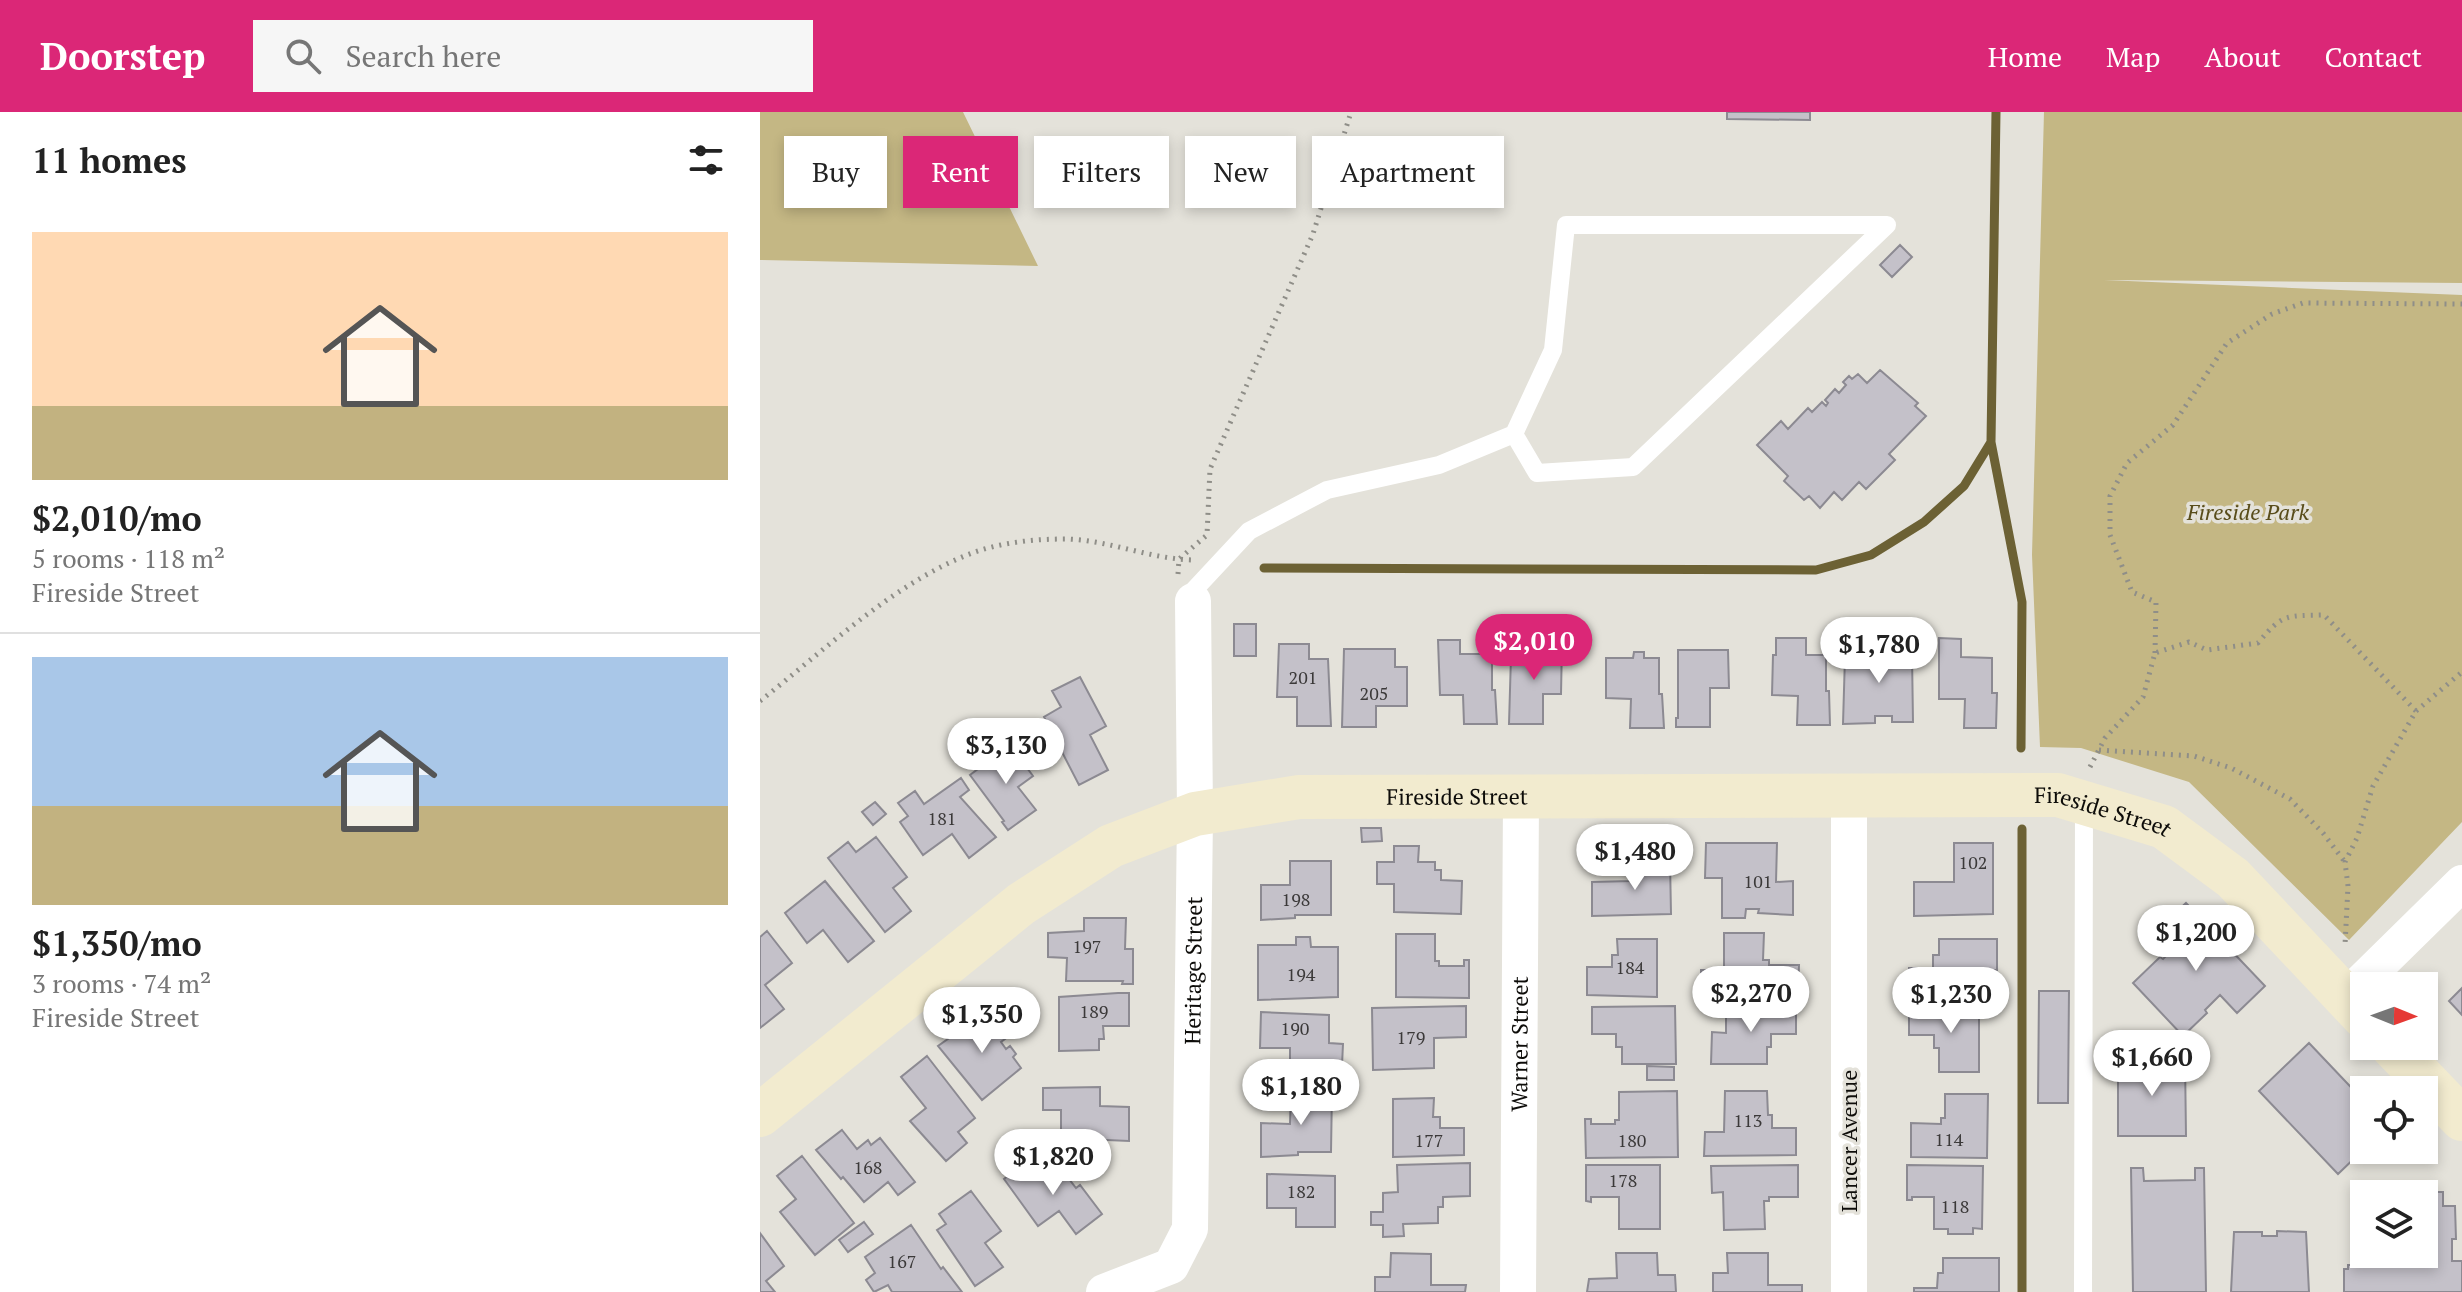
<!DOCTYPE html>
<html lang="en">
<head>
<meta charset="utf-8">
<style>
  body { margin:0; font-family:"PT Serif",serif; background:#f6f6f6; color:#222; height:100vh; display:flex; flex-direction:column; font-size:30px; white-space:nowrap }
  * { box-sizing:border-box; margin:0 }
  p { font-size:26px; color:#767676 }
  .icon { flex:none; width:44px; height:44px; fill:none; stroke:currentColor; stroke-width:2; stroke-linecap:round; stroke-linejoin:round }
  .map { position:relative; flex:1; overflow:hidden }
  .drawer { display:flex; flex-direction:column; background:#fff; width:760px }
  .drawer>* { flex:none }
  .hud { position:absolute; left:24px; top:24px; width:760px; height:72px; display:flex; gap:16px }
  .needle { width:52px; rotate:91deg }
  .controls { position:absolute; left:1590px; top:860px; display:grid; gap:16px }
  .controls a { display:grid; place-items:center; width:88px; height:88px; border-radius:0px; background:#fff; box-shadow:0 4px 12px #0003; font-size:40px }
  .price { position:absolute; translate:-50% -68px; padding:0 18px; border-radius:28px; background:#fff; color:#222; font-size:26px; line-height:52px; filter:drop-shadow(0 2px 4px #0008) }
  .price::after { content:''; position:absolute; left:50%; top:48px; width:24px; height:18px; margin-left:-12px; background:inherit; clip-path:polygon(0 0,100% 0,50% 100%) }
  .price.on { background:#db2777; color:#fff }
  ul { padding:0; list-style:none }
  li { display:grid; align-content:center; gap:16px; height:424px; padding:0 32px }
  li+li { border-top:2px solid #e0e0e0 }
  li span { display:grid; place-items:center; height:248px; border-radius:0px; color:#555 }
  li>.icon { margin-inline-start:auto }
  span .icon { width:144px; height:144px; fill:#fffc; stroke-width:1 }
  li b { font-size:34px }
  h2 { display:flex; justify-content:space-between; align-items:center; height:96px; padding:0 32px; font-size:34px }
  .tag { padding:0 28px; border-radius:0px; background:#fff; box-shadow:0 4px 12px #0003; font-size:28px; line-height:72px }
  .tag.on { background:#db2777; color:#fff }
  header { display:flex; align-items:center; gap:48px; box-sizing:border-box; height:112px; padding:0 40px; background:#db2777; color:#fff }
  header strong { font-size:38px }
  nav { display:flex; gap:44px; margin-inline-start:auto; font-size:28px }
  .search { width:560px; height:72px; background:#f6f6f6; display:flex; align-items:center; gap:20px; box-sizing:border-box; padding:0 28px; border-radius:0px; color:#767676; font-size:30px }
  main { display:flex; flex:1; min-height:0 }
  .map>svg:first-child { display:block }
  .green { fill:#c4b784 }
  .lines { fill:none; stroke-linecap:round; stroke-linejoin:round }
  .stream { stroke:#6c6134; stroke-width:9 }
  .building { fill:#c4c1c9; stroke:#8c8a92; stroke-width:2 }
  .path { stroke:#8f8e88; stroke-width:5; stroke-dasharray:2 6; stroke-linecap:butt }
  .lane { stroke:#fff; stroke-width:18 }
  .street { stroke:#fff; stroke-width:36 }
  .secondary { stroke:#f2ebcf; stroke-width:44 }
  .labels { text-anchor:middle; stroke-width:7; stroke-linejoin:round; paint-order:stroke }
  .number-label { font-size:18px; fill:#3b3939 }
  .park-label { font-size:22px; font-style:italic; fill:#594d1b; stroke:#e4e2da }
  .street-label { font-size:22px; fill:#0d0c09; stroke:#e4e2da }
</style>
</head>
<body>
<header>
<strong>Doorstep</strong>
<div class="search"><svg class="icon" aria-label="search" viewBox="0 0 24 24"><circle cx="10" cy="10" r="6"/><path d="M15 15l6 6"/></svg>Search here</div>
<nav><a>Home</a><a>Map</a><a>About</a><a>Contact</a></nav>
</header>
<main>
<section class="drawer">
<h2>11 homes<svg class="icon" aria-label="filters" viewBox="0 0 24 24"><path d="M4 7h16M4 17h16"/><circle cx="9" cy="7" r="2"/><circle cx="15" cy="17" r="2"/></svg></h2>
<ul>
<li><span style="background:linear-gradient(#ffd9b3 70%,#c2b280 0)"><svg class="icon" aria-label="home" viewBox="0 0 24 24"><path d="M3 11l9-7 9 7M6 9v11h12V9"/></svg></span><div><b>$2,010/mo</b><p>5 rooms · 118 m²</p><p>Fireside Street</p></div></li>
<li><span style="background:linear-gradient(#a9c7e8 60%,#c2b280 0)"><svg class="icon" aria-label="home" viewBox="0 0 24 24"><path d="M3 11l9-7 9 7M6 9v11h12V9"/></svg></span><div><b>$1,350/mo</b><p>3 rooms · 74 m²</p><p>Fireside Street</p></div></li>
</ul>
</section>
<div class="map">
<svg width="1702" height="1180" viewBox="0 0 1702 1180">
  <rect width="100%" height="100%" fill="#e4e2da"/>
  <path class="green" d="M0 0H203L278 154 0 148Z
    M1284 0H1702V171L1344 168 1702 183V710L1589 828 1429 670 1321 636 1280 635 1272 443Z"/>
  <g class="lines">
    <path class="stream" d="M1236 0 1231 330 1262 490 1261 636
      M504 456 1056 458 1111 443 1164 410 1204 374 1231 330
      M1262 717V1180"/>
  </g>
  <path class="building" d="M967 0H1050V8L967 7Z
    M1140 133 1152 145 1132 165 1120 153Z
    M1120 258 1158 291 1155 294 1166 304 1129 342 1135 348 1106 377 1099 370 1082 388 1074 380 1060 396 1049 384 1044 388 1024 369 1028 364 997 333 1021 309 1028 317 1048 296 1052 300 1062 290 1066 294 1068 291 1065 288 1075 277 1079 281 1086 273 1083 270 1089 264 1092 267 1098 262 1107 271Z
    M474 512H496V544H474Z
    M1016 526H1046V543H1066V579H1069L1070 613H1037L1038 584 1012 583 1013 543H1016Z
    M1112 526H1138V543H1152L1153 610H1132V604H1115V611L1083 612 1085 544H1112Z
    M1179 526 1201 527V545L1232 546V581H1237L1236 616H1204L1205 587H1179Z
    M678 528H700V542H732V578H735L737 612H704L703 583H680Z
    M519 532H549V547H568L571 614H537V585H517Z
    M769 532H802L801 582H783V612H749L751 544 769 545Z
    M584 537H635V555H647V594H616V615H582Z
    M918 538H968L969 576H950V615H916V606H918Z
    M874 540H884V546H899V582H902L904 616H870L871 587 846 586V546H873Z
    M320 565 346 614 330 623 348 658 319 673 284 605 301 595 292 579Z
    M250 633 273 664 258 675 276 698 248 718 242 710 244 709 210 663Z
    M201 666 209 678 200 685 236 725 209 746 192 722 163 743 140 710 148 704 138 691 155 679 164 692Z
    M115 690 126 702 113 713 102 700Z
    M601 716H621L622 729 602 730Z
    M116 725 147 765 133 776 151 799 125 820 68 746 88 730 96 740Z
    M946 731H1017L1016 770 1033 769V803L998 801 999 797H986L985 806H962V766H945Z
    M1194 731H1233V802L1154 804V770H1194Z
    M634 734H659L658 750H675V758H681V768L702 769 701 802 634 800V772H617V750H634Z
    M530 749H571V803H535V806L501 808V773H530Z
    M871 750H910L911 802 832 804V770L871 769Z
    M65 769 114 829 88 850 63 818 47 831 25 801Z
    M1426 791 1505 874 1477 901 1460 883 1445 898 1447 901 1423 924 1373 871 1400 845 1403 847 1415 835 1398 817Z
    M324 806H366L365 837H373V872H362L363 869H306L307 846 288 845V821L324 819Z
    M7 819 32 851 5 873 24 897 0 916V825Z
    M964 821H1004L1003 848H1009V853H1039L1038 885 941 884V858H964Z
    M636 822H675V849H679V854H704V848H709V886L636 885Z
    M536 825H550L551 835H578V885L498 888V833H536Z
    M857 827H897V885L827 883V855H852V843H858Z
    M1179 827H1237V858H1219V885L1149 883V856H1173V843H1179Z
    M1702 876V903L1689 889Z
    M1279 879H1309L1308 991H1278Z
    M358 881H369V914H343L344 927H339V938L299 939V885Z
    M966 893 1036 896V922H1011V935H1007V952H951L952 920 966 921Z
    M1181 893 1219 894V960H1179V936H1174V923H1149V896H1181Z
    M706 894V925L674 926V956L613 958 612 896Z
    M915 894 916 952H862V935H856V922H832V895Z
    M229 898 249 924 241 930 246 937 250 934 256 942 253 945 261 956 222 988 178 934Z
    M501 900 569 903V931L583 932 582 953 530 954V936H500Z
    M1549 931 1604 989V1037L1578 1062 1499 979Z
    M167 944 215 1006 198 1020 207 1031 186 1049 150 1009 166 996 141 965Z
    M1358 947H1425L1426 1024H1358Z
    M887 954 914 955V968H887Z
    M340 975V994L369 995V1029L301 1026V998H283V976Z
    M531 978 572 979 571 1040H538V1043L501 1045V1011L530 1012Z
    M917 979 918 1045 826 1046 825 1007H831V1012H855V1008H859V980Z
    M965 979H1007L1008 1003H1012V1016H1036V1043L944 1044 945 1020H964Z
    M1185 982H1228L1227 1046 1151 1045V1011L1181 1012V1006H1185Z
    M674 986 673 1005H680V1016H704V1043L633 1045V987Z
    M82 1018 97 1037 108 1028 111 1033 120 1026 155 1070 138 1083 128 1070 104 1090 83 1065 81 1067 56 1038Z
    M42 1044 94 1111 55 1143 20 1100 36 1087 17 1064Z
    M296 1050 316 1076 320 1073 342 1102 316 1122 299 1099 278 1114 244 1067 263 1052 273 1066Z
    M710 1051V1084L683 1085V1095H678V1111L643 1112 644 1124 623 1125V1113H611V1100H623V1081L638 1080 637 1053Z
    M826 1053H900V1117H859V1085H831V1090L826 1089Z
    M1038 1053V1085H1009V1089H1004L1005 1117 964 1118 963 1080 952 1081 951 1054Z
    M1147 1053 1223 1054 1222 1117 1213 1116V1122H1188V1117H1174V1085H1152V1088H1147Z
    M1371 1056H1383L1384 1069 1435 1068V1056H1444L1446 1180H1373Z
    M507 1062 575 1064V1115H536V1096H507Z
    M211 1079 241 1119 225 1131 243 1155 215 1174 177 1118 186 1112 179 1102Z
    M1669 1080H1683V1094H1695L1696 1127H1692V1149H1702V1180H1584V1157H1588V1153H1602V1149H1627V1142H1664V1094H1669Z
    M104 1110 113 1122 88 1140 79 1128Z
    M151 1113 181 1157 183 1155 202 1180H132L128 1173 114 1180 106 1168 115 1161 105 1145Z
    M1517 1119 1546 1120 1549 1180H1471L1474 1120H1502V1124H1517Z
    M0 1121 24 1154 6 1169 15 1180H0Z
    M631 1141 671 1142V1173H706L705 1180H615V1165H630Z
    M856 1141H897L898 1163H915L916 1180H827L829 1167 857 1166Z
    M967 1141H1008V1173H1042V1180H953V1161H968Z
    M1183 1146H1239V1180H1154V1176H1177L1178 1161H1183Z"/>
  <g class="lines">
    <path class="path" d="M418 462 419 447 447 423 450 357 553 122 591 0
      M1395 541 1396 490 1372 480 1350 423V384L1367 351 1413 313 1467 231 1512 202 1543 191 1702 192
      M0 589C65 538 137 468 215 440 244 430 275 427 306 427 349 428 390 447 433 448
      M1656 599 1702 560
      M1339 638 1434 644 1471 656 1530 687 1563 721 1585 750
      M1330 655 1345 626 1383 585 1395 541 1429 530 1447 538 1498 531C1523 501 1526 504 1564 503L1656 599 1613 674 1597 726 1585 750 1588 774 1585 833"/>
    <path class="lane" d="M433 489 434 478 489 419 567 378 679 353 754 322 777 361 873 355 1127 113H806L793 238 754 322
      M1323 1180 1324 692"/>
    <g class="street">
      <path d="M1585 886 1702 771"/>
      <path id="s1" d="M344 1180 411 1154 430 1117 435 702 433 489"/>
      <path id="s2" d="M758 1180 761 686"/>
      <path d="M1089 1180V685"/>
    </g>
    <g class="secondary">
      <path d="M1632 934 1702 1007"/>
      <path id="s3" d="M0 1003 261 792 351 734 435 702 539 685 1298 683 1404 715 1473 766 1604 905"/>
    </g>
  </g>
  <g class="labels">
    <g class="number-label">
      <text x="543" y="572">201</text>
      <text x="614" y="588">205</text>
      <text x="182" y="713">181</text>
      <text x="1213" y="757">102</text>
      <text x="998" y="776">101</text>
      <text x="536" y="794">198</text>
      <text x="327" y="841">197</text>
      <text x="870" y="862">184</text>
      <text x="541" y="869">194</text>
      <text x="334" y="906">189</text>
      <text x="535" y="923">190</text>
      <text x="651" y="932">179</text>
      <text x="988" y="1015">113</text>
      <text x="1189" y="1034">114</text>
      <text x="669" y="1035">177</text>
      <text x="872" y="1035">180</text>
      <text x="108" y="1062">168</text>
      <text x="863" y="1075">178</text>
      <text x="541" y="1086">182</text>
      <text x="1195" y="1101">118</text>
      <text x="142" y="1156">167</text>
    </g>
    <g class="park-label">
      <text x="1488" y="408">Fireside Park</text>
    </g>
    <g class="street-label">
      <text dy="8" stroke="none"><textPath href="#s3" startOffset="796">Fireside Street</textPath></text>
      <text dy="8" stroke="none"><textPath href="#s3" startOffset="1444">Fireside Street</textPath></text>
      <text dy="8" stroke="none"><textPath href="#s1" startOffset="372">Heritage Street</textPath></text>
      <text dy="8" stroke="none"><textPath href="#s2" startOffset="248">Warner Street</textPath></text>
      <text transform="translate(1089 1029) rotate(-90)" y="8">Lancer Avenue</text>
    </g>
  </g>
</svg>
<div class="controls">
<a><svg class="needle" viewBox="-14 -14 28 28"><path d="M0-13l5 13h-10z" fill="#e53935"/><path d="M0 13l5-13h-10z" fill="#767676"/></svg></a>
<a><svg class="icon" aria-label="locate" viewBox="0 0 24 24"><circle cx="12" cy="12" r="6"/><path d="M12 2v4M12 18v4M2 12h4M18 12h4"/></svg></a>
<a><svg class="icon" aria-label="layers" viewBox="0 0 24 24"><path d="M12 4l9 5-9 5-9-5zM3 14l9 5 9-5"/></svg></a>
</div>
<b class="price on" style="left:774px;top:570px">$2,010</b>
<b class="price" style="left:1119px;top:573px">$1,780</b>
<b class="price" style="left:246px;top:674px">$3,130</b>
<b class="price" style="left:875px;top:780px">$1,480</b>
<b class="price" style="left:1436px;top:861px">$1,200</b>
<b class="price" style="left:991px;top:922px">$2,270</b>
<b class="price" style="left:1191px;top:923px">$1,230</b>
<b class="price" style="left:222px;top:943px">$1,350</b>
<b class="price" style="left:1392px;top:986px">$1,660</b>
<b class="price" style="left:541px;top:1015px">$1,180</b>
<b class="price" style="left:293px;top:1085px">$1,820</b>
<div class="hud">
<a class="tag">Buy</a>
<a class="tag on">Rent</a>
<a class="tag">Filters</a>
<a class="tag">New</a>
<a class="tag">Apartment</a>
</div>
</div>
</main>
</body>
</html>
